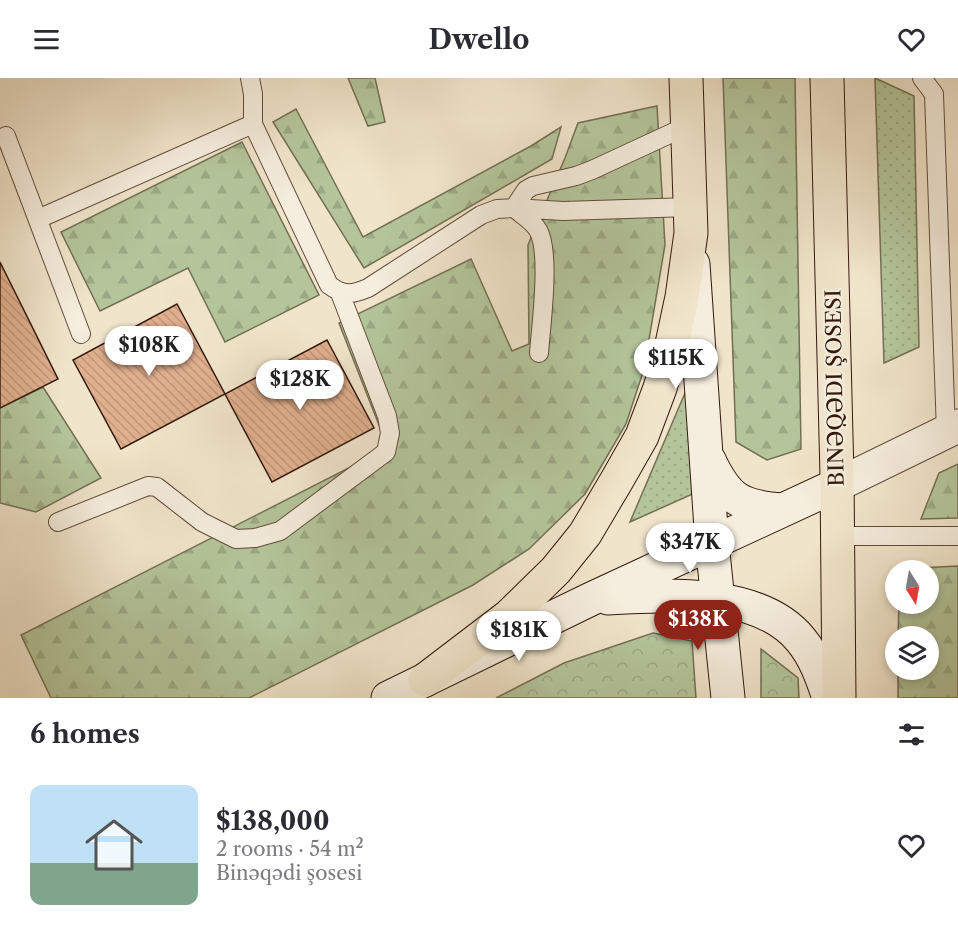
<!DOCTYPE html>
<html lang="en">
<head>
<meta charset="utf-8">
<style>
  body { margin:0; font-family:"Libre Caslon Text",serif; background:#f2f2f3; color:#2b2b33; height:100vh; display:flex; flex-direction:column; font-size:22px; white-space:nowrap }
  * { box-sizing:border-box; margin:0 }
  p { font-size:20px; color:#7c7c81 }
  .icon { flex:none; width:33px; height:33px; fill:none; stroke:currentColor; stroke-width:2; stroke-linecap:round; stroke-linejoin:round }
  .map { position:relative; height:620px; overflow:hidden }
  .drawer { display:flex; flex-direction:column; background:#fff; flex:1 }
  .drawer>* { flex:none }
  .needle { width:39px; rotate:169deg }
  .buttons { position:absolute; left:885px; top:482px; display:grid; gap:12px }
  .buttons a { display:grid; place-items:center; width:54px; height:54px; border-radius:50%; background:#fff; box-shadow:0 3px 9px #0003; font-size:30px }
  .price { position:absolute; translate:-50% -51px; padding:0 14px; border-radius:21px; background:#fff; color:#222; font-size:20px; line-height:39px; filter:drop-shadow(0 2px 3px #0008) }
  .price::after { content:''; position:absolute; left:50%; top:36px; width:18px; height:14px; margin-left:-9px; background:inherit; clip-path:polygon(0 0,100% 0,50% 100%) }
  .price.selected { background:#8f2418; color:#fff }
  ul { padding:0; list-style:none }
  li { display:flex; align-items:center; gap:18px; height:150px; padding:0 30px }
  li+li { border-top:2px solid #e1e1e2 }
  li span { display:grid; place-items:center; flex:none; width:168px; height:120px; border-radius:12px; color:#555 }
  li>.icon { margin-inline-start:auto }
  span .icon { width:72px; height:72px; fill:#fffc; stroke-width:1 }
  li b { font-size:26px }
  h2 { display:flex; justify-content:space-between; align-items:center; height:72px; padding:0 30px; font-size:26px }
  header { display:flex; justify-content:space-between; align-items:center; height:78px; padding:0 30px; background:#fff; font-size:27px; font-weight:700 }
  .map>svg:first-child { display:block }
  .grass { fill:url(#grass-dots); stroke:#746f54; stroke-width:1.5 }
  .forest { fill:url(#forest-firs); stroke:#746f54; stroke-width:1.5 }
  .park { fill:url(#park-crowns); stroke:#746f54; stroke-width:1.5 }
  .building { fill:url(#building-back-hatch); stroke:#33190d; stroke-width:1.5 }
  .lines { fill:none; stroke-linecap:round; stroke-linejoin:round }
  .lane-casing { stroke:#624c3c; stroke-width:20 }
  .street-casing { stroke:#624c3c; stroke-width:35 }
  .secondary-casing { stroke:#33190d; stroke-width:35 }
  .primary-casing { stroke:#33190d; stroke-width:35 }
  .lane { stroke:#f5eddd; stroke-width:18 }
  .street { stroke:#f5eddd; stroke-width:33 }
  .secondary { stroke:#f5eddd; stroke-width:33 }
  .primary { stroke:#f0e4ca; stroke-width:33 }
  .labels { text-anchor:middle; stroke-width:4.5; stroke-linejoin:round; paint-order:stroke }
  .street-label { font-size:21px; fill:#33190d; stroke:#f5eddd }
</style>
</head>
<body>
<header><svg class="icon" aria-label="menu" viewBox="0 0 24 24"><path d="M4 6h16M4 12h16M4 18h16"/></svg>Dwello<svg class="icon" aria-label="heart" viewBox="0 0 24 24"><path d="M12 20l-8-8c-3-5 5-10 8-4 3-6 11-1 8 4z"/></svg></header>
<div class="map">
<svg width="958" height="620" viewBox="0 0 958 620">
  <defs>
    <pattern id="grass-dots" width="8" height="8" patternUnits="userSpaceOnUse" patternTransform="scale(1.5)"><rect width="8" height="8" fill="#b4c59b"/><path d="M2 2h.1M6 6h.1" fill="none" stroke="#9ba984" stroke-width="1.8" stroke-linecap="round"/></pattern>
    <pattern id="forest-firs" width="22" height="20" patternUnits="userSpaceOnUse" patternTransform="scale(1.5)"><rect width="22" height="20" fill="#b4c59b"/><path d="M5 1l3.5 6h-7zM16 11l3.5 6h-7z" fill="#9ba984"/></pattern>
    <pattern id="park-crowns" width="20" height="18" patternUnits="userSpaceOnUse" patternTransform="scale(1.5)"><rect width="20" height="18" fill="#b4c59b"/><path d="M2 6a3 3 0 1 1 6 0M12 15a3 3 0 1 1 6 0" fill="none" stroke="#9ba984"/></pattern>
    <pattern id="building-back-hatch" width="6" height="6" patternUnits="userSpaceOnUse" patternTransform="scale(1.5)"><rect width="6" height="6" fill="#e0af8e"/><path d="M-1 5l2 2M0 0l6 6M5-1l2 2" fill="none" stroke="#c19679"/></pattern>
  </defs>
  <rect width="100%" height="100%" fill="#f0e4ca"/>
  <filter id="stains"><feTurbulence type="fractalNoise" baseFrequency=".00333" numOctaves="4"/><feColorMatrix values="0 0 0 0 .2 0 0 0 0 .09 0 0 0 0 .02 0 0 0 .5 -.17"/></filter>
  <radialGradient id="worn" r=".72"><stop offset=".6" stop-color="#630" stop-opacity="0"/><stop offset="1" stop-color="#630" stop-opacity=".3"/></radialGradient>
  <path class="grass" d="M875 0 914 18 919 269 884 285Z
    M688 308 697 414 630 444Z"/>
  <path class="forest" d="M348 0H375L385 44 368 48Z
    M723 0H795L801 371 767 382 736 364Z
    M657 28 665 167 644 291 626 346 585 416 529 471 473 507 249 620H51L21 557 388 370 339 245 471 181 512 273 529 266 528 167 565 80 578 45Z
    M296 31 363 159 531 68 561 49 552 81 364 190 273 44Z
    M242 64 319 217 225 264 188 190 100 233 61 154Z
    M43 309 101 400 36 434 0 425V330Z
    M958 386V440L921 441 939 395Z
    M958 488V620H898V591H928V558H898L899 525H928V492L899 491Z"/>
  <path class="park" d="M653 555 692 563 696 620H496L564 585Z
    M761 571 798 600 799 620H761Z"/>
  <path class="building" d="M0 184 58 301 0 330Z
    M177 226 225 316 121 371 73 282Z
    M327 262 374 350 272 404 225 316Z"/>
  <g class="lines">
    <defs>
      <path id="lane" d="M922 0 934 16 946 354
        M253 46 329 207C344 218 351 217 368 210L481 137 497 131 514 130C522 137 533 143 538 152 551 174 541 248 539 275
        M687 48 592 92 576 98 533 108 526 112 514 130 563 133 690 129
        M6 58 81 256
        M38 141 253 46V16L250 0
        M58 444 148 408 157 409 202 444 236 461 255 460 280 453 386 374 390 355 387 338 340 215
        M837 458H958"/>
      <path id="street" d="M837 407 958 348"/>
      <path id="secondary" d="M693 186 712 465 728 620
        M709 382C727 421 740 429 783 432
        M608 520C666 517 760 511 801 562 815 579 822 599 829 620
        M388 620 591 521 837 407"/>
      <path id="primary" d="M827 0 837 398 839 620
        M425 602 509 538 556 492 585 456 617 402 642 358 660 310 669 280 682 219 691 155 686 0"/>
    </defs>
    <use href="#lane" class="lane-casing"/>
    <use href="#street" class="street-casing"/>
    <use href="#secondary" class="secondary-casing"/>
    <use href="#primary" class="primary-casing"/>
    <use href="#lane" class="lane"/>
    <use href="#street" class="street"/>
    <use href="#secondary" class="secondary"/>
    <use href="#primary" class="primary"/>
  </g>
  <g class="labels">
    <g class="street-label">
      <text transform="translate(835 310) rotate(-91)" y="7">BINƏQƏDI ŞOSESI</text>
    </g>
  </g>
  <rect width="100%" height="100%" filter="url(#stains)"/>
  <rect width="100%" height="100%" fill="url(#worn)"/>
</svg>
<div class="buttons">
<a><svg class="needle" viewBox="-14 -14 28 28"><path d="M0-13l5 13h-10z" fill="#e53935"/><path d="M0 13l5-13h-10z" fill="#7c7c81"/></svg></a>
<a><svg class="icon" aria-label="layers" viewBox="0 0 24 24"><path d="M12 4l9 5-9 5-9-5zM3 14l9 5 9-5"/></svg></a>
</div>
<b class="price" style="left:149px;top:299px">$108K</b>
<b class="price" style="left:676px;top:312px">$115K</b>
<b class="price" style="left:300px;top:333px">$128K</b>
<b class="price" style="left:690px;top:496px">$347K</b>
<b class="price selected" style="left:698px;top:573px">$138K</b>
<b class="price" style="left:519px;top:584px">$181K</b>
</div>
<section class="drawer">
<h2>6 homes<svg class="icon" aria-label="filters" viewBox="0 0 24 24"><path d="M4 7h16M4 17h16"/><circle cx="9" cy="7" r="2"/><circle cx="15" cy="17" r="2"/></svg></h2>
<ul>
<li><span style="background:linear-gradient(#bfe0f5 65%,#7fa58c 0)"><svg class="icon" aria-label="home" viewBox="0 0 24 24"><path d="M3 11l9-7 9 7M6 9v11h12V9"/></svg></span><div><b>$138,000</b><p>2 rooms · 54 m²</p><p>Binəqədi şosesi</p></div><svg class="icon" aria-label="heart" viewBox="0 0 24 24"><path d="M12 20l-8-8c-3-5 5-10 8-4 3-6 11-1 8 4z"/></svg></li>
</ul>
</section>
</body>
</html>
